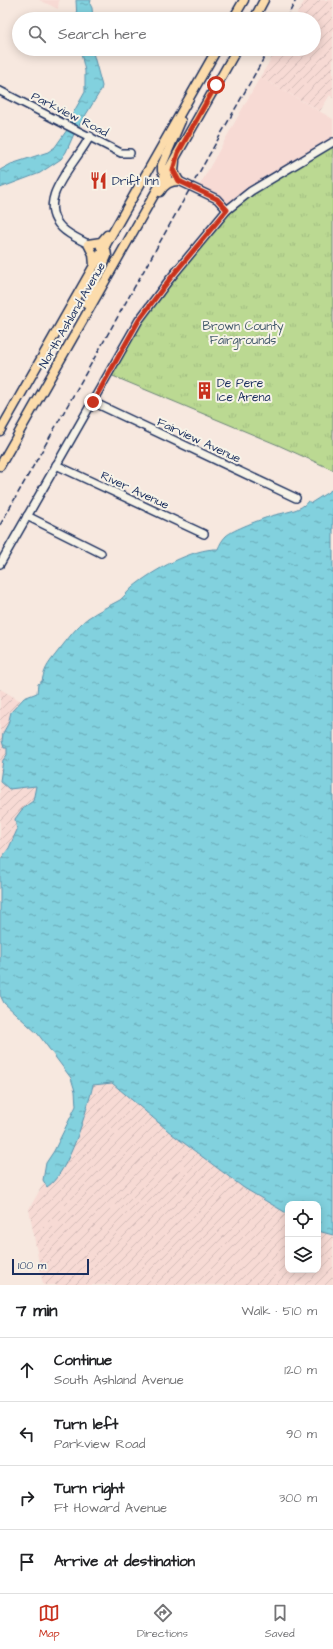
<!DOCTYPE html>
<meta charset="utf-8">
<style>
:root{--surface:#fff;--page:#f6f6f6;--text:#202124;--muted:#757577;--line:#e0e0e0;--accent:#c8321e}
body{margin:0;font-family:"Architects Daughter",sans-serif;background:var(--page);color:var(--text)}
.controls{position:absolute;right:12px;bottom:12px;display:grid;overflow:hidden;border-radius:8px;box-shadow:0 2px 10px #0003}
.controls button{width:36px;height:36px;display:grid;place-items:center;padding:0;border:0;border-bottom:1px solid var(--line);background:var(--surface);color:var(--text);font:20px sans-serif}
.scale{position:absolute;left:12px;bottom:10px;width:77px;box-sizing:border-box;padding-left:4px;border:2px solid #1b2f5e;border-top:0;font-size:11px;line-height:14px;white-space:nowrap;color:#1b2f5e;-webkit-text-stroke:3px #f7f3e8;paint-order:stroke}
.stop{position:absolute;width:12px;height:12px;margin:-9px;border:3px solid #c8321e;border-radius:50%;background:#fff}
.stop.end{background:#c8321e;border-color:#fff;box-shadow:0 1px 4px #0008}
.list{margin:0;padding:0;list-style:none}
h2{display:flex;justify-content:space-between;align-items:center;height:52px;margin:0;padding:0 16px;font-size:17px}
h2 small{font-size:13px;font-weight:400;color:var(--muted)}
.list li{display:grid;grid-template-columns:26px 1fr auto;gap:12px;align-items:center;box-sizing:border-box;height:64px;padding:0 16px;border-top:1px solid var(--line)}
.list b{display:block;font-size:15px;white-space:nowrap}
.list p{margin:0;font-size:13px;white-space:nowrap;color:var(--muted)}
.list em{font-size:13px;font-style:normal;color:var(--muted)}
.icon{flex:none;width:22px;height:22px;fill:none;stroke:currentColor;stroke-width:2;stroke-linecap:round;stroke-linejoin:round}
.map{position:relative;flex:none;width:333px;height:1285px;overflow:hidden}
.search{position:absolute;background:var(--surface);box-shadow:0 2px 10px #0003;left:12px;right:12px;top:12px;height:44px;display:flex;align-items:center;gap:10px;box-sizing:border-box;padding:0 14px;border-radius:22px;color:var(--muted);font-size:15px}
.sheet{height:308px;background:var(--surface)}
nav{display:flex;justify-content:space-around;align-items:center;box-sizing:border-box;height:56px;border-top:1px solid var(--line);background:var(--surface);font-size:11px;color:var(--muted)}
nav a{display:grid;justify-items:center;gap:2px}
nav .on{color:var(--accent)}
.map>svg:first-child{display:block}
</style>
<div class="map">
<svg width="333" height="1285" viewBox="0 0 333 1285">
<defs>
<pattern id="industrial-furrows" width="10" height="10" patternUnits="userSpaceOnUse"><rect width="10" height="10" fill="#f7dad4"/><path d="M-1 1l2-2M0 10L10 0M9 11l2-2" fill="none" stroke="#d3bbb8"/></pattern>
<pattern id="park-tufts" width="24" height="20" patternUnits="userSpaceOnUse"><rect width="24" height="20" fill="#bbd992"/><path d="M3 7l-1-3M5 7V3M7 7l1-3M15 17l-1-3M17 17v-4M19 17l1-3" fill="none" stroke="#a0bb80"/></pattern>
<pattern id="water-ripples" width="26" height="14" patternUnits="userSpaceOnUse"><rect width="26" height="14" fill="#82d1de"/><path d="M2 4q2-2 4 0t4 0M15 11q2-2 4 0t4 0" fill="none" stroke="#6aaab7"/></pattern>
</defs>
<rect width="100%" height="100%" fill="#f7e8df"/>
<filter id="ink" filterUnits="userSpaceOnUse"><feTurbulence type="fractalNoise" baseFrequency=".025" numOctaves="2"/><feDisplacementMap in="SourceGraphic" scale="8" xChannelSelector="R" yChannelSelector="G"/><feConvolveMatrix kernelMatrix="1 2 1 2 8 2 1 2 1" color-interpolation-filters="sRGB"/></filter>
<g filter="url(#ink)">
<g fill="#f7dad4">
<polygon points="39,0 59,0 58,9"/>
<polygon points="260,77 333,119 333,142 227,210 222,203 197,190"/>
</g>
<g fill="url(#industrial-furrows)">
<polygon points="305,0 333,0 333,98 330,95 320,111 260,77 277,49 314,49 314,19 294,19"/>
<polygon points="0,689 21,701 11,712 8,724 3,733 7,748 7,755 3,760 20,788 36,786 33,801 23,808 17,830 9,848 0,860"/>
<polygon points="112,1083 172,1134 244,1188 288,1214 288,1270 318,1270 318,1231 333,1235 333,1285 43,1285 29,1209 89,1103 93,1085"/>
</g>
<polygon fill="url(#park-tufts)" stroke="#6b8478" points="333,142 333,470 278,445 108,374 139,320 227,210"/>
<g fill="url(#water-ripples)" stroke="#5990ab">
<polygon points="76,0 91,0 90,4 92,8 93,19 77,19"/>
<polygon points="80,49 92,49 102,86 101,90 74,134 66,152 61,159 40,173 0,188 0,170 11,164 48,152 55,147 67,130 72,115 85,92 85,71"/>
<path d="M333,489V1235L318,1231V1204H288V1214L244,1188L172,1134L112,1083L93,1085C87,1110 69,1173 47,1187L43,1180L46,1163L54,1151L76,1106L75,1091L71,1078L38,1034L4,1003L0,995V860L9,848L17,830L15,819L23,808L33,801L36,786L9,789L0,781L3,760L7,755V748H4L2,741L3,733L8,724L11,712L24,698L37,693L38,684L42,681C45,666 50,662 59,650C68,639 76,627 88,618C98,611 109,606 120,600C124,597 128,591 133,587C152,571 193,548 218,549C220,544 222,540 226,536C232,530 262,519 271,516C281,513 302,511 308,501L311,503Z"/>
</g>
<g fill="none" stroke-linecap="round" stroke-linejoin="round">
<defs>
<g id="minor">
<polyline points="0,91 121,153 130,153"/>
<polyline points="179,181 217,199 227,210"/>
<path d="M88,244C79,239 69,235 62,228C33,200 77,163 90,136"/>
<polyline points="93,402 296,498"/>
<polyline points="56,465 204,534"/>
<polyline points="27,516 101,553"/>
<polyline points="0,564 139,320 169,280 227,210 251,191 333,142"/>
</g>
<g id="major">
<polyline points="233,19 244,0"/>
<polyline points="254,19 264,0"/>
<polyline points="167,177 162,171 162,165 181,121"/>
<path d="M160,192C165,184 170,181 179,181L174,172L175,161"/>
<polyline points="94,265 93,254 88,244 101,242 107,235"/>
<polyline points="86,304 107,256 106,250 101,247"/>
<polyline points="0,431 217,49"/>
<polyline points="0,466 237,49"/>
</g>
</defs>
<use href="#minor" stroke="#1b2f5e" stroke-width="10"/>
<use href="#major" stroke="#1b2f5e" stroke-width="11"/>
<use href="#minor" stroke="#f7f3e8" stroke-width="7"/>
<use href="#major" stroke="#fcdcac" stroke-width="8"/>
<g stroke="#1b2f5e" stroke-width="1.5" stroke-dasharray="6 3" stroke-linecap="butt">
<polyline points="286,19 296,0"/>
<polyline points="0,525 269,49"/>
</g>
</g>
</g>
<g fill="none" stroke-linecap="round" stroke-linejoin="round" filter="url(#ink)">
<polyline stroke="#c8321e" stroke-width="5" points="93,402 139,320 169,280 227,210 217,199 179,181 173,170 178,153 216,85"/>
</g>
<defs>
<symbol id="restaurant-bare" viewBox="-9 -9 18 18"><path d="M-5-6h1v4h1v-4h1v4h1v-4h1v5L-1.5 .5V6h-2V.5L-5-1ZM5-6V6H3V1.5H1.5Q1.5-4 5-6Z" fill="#c8321e" stroke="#f7f3e8" stroke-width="2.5" paint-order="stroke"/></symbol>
<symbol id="building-bare" viewBox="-9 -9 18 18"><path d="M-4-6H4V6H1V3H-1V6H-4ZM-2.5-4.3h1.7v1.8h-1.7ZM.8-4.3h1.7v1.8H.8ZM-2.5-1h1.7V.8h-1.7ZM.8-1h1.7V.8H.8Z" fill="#c8321e" stroke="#f7f3e8" stroke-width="2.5" paint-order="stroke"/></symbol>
</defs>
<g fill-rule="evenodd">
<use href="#restaurant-bare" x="86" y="168" width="25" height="25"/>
<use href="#building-bare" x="192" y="378" width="25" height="25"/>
</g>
<g text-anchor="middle" stroke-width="4" stroke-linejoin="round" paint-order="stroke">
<g font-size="12" fill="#1b2f5e" stroke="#f7f3e8">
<text transform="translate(70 114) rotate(27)" y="4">Parkview Road</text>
<text transform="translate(72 315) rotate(-60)" y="4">North Ashland Avenue</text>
<text transform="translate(199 440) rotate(25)" y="4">Fairview Avenue</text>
<text transform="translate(135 490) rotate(25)" y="4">River Avenue</text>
</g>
<g font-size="12" fill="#1b2f5e" stroke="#f7f3e8" text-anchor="start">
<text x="112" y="185">Drift Inn</text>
<text x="217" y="387">De Pere<tspan x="217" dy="14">Ice Arena</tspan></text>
</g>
<g font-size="12" fill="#435a6b" stroke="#f7f3e8">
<text x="243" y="330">Brown County<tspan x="243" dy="14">Fairgrounds</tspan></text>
</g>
</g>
</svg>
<div class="controls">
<button><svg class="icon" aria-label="locate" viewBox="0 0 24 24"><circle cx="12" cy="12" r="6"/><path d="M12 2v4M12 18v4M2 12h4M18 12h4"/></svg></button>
<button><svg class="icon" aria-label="layers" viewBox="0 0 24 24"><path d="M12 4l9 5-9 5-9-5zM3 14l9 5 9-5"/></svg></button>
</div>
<div class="scale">100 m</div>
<div class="stop" style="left:216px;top:85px"></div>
<div class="stop end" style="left:93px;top:402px"></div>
<div class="search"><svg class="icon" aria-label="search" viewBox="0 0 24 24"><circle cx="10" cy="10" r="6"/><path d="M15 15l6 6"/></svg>Search here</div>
</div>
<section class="sheet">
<h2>7 min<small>Walk · 510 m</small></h2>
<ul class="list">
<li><svg class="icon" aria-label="ahead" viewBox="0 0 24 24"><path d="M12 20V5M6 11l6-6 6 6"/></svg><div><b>Continue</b><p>South Ashland Avenue</p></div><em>120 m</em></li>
<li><svg class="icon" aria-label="left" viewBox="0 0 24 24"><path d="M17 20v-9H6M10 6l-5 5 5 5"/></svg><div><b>Turn left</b><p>Parkview Road</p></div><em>90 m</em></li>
<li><svg class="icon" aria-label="right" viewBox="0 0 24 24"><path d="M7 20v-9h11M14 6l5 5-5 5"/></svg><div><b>Turn right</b><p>Ft Howard Avenue</p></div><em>300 m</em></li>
<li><svg class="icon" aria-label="arrive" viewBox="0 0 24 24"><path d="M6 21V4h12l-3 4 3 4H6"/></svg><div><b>Arrive at destination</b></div></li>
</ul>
</section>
<nav>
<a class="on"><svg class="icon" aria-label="map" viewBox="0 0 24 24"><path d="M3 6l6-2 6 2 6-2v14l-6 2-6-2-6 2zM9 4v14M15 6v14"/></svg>Map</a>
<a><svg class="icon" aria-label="directions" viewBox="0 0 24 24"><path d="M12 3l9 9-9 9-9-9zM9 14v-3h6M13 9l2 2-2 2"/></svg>Directions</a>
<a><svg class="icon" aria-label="saved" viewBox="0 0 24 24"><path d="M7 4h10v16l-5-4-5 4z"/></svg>Saved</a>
</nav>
